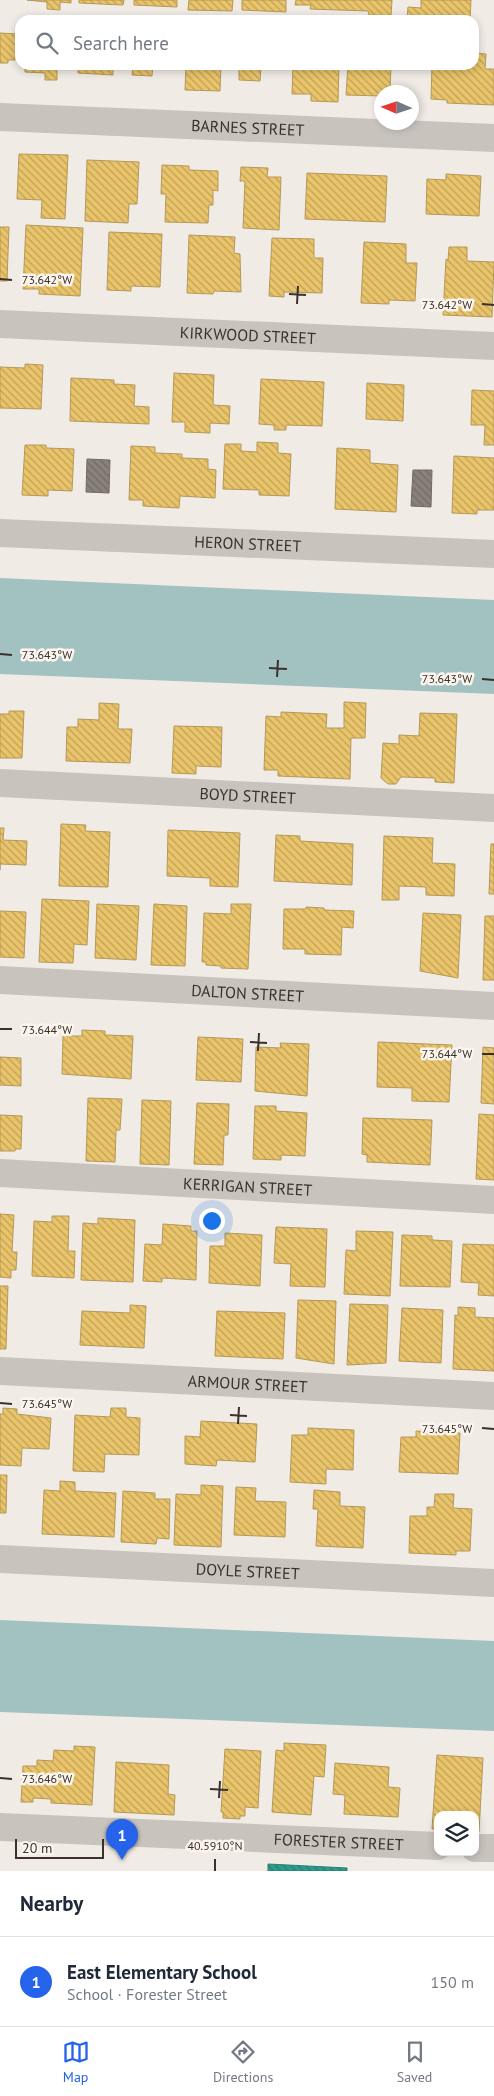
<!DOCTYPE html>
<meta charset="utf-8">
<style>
:root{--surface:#fff;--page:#f2f2f3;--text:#1f2937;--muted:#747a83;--line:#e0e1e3;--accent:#2563eb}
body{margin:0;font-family:"PT Sans",sans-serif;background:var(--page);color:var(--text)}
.controls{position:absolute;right:15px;bottom:15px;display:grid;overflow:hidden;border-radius:10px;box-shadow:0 2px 8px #0003}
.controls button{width:45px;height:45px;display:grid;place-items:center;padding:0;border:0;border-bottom:1px solid var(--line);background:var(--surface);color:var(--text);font:25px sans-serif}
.compass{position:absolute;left:374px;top:85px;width:45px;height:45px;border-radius:50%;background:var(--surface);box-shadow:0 2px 8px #0003;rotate:273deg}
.scale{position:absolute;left:15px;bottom:12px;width:89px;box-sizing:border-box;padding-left:5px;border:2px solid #3b302b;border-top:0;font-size:14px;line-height:18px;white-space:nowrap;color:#3b302b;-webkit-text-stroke:4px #fbf5ee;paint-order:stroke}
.you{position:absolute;left:211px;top:1220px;width:18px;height:18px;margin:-12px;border:4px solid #fff;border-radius:50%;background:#1a73e8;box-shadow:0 0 0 8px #1a73e833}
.badge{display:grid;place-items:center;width:32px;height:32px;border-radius:50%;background:var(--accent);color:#fff;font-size:16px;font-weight:700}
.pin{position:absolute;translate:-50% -41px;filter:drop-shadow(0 1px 2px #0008)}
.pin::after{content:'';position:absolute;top:26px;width:18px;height:15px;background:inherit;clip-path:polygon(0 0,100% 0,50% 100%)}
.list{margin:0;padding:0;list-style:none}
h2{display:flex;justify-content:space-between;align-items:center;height:65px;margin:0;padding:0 20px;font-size:21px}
h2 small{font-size:16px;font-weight:400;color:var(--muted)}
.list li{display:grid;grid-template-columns:32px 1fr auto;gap:15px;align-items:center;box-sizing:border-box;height:90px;padding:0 20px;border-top:1px solid var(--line)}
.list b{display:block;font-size:19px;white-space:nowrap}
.list p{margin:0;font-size:16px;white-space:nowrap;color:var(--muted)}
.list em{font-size:16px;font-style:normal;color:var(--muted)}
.icon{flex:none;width:28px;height:28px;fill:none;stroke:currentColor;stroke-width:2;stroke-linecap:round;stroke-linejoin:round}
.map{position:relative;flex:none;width:494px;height:1871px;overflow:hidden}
.search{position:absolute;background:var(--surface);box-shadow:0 2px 8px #0003;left:15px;right:15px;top:15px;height:55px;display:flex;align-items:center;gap:12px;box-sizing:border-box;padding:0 18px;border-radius:15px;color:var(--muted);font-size:19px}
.sheet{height:155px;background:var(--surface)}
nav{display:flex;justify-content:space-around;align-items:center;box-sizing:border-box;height:70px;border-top:1px solid var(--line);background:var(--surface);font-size:14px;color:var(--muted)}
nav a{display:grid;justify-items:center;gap:2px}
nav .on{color:var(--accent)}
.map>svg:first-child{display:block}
</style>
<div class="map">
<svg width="494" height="1871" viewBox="0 0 494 1871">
<defs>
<pattern id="homes-back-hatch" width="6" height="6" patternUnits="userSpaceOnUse" patternTransform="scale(1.25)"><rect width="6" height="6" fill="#e9c46a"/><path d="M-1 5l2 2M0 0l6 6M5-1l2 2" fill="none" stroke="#bea057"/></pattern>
<pattern id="schools-back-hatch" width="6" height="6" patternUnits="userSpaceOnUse" patternTransform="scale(1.25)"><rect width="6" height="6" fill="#2a9d8f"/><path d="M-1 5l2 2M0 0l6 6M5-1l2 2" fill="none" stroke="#258075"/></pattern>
<pattern id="industry-back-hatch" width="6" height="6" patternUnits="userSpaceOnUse" patternTransform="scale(1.25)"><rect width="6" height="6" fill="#8a817c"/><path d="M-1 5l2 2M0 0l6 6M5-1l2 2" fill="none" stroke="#726a66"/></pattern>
</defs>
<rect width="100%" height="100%" fill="#f0ebe5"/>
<g fill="#a1c2c1">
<polygon points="0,578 494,600 494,694 0,674"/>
<polygon points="0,1620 494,1641 494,1731 0,1712"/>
</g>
<g fill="url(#homes-back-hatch)" stroke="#b59857">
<polygon points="27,0 71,0 71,3 60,2 60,10 47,9 47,2"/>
<polygon points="79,0 124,0 123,5 79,3"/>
<polygon points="134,0 177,0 177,7 134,5"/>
<polygon points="189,0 233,0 232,11 188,10"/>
<polygon points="242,0 286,0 286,12 242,10"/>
<polygon points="296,0 392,0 391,16 369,15 368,11 310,9 311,5 295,5"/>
<polygon points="421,0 471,0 470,20 407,20 408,7 421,8"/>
<polygon points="0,33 17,34 15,60 8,60 8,63 0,63"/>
<polygon points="474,53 486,54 485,69 494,69 494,105 447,103 447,100 431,99 432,65 474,65"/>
<polygon points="25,65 57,65 57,80 45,80 45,73 25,72"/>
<polygon points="78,65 113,65 113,75 78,73"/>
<polygon points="133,65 153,65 152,76 132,75"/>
<polygon points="186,65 230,65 221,66 220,91 185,90"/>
<polygon points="239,65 282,65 282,68 261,67 260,81 239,80"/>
<polygon points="293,65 339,65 338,102 311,101 311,94 292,94"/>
<polygon points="348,65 391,65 390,92 382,92 382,96 346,95"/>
<polygon points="19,154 68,155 65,219 41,218 42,200 17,199"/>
<polygon points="87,160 139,162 137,204 129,204 128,223 85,221"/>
<polygon points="162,165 189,166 189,170 218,171 218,191 213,190 213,205 209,205 208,223 165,222 166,194 161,194"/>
<polygon points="241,167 268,168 267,177 281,177 279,230 243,228 245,181 240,181"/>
<polygon points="307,173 387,176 385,222 305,219"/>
<polygon points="446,174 481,176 479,216 426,214 427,179 446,180"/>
<polygon points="26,225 83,228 80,296 39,294 39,289 23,289"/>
<polygon points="0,227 9,227 7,281 0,281"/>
<polygon points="109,232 162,234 160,287 131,286 131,291 107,290"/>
<polygon points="189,235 235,237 234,253 240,254 241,292 214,291 213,294 187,293"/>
<polygon points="272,238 314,239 314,258 323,258 322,293 284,292 284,297 269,296"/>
<polygon points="364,242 406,244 406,263 417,263 415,301 389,300 389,304 361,303"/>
<polygon points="449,247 467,247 467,261 494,262 492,317 443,315 446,259 448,260"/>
<polygon points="25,364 43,365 41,409 0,408 0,367 25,368"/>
<polygon points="174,373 214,375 213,405 230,406 229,424 210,423 210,433 185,432 185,422 172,422"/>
<polygon points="71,378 114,380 114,384 135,385 134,406 149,407 149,424 70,421"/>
<polygon points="261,379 324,382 322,426 286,425 286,430 274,430 274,425 259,424"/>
<polygon points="367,383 404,385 403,421 366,419"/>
<polygon points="472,390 494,391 494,445 484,445 485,425 471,425"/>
<polygon points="257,442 278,443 278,453 291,454 289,496 259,495 259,490 223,489 225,444 241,444 241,451 257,452"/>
<polygon points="25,445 46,445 46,448 74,449 72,491 48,490 48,496 22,495"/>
<polygon points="131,446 155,447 155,453 182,454 182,458 208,459 208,469 216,470 215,498 180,496 179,508 143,506 143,500 129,500"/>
<polygon points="337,448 370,450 370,463 398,465 396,512 335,509"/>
<polygon points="454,456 494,458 494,510 477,510 477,514 452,513"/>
<polygon points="344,702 366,703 365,738 351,738 350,779 278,776 278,770 264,770 266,716 281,717 281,712 327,714 326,728 344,728"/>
<polygon points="99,703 119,704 118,729 132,729 130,763 66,761 67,727 78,727 78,719 99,720"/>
<polygon points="9,711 24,711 22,758 0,758 0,714 9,714"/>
<polygon points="420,713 457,714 454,783 435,782 435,778 401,777 396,784 388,784 381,778 383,743 399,744 399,735 419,736"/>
<polygon points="174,726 222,727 221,767 196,766 196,774 172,773"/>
<polygon points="61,824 86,825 85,831 110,832 108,887 59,886"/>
<polygon points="0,828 4,828 3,840 27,841 26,865 0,864 0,870"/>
<polygon points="168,830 240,833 238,887 210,886 210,878 167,876"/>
<polygon points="276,835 300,836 300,841 353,844 352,885 274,881"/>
<polygon points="384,836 433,838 432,863 455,864 454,896 426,895 426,887 399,886 399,900 382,900"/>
<polygon points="491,844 494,844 494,894 489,894"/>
<polygon points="42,899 89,901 87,945 74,944 73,963 39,962"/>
<polygon points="97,904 139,906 136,960 95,958"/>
<polygon points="154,904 187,906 185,966 151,965"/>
<polygon points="231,904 251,904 248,969 221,968 221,966 206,965 206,962 202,962 204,913 231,914"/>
<polygon points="306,907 324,908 324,910 354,911 353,928 342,927 341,955 305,954 305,949 283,949 284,909 306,909"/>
<polygon points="0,911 26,912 24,958 0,957"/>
<polygon points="423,913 461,915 458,978 420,971"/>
<polygon points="485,916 494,916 494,980 483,980"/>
<polygon points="82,1030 105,1031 105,1035 133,1036 131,1079 62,1074 63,1036 82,1036"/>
<polygon points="198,1037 243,1039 241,1082 196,1080"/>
<polygon points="378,1042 452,1045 449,1102 412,1101 412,1088 377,1087"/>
<polygon points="280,1043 309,1044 307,1096 255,1091 256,1047 281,1048"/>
<polygon points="483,1047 494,1048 494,1104 481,1103"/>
<polygon points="0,1057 21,1058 21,1086 0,1085"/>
<polygon points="88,1098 122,1099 120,1130 116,1130 115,1162 86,1161"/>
<polygon points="142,1100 171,1101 169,1165 140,1164"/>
<polygon points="197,1103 229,1104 228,1135 224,1135 223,1165 194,1164"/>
<polygon points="255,1106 276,1106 276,1111 307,1113 305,1156 281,1155 281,1160 253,1159"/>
<polygon points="479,1114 494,1115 494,1180 476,1179"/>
<polygon points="0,1115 22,1116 21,1149 15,1149 15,1151 0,1151"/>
<polygon points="363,1118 432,1120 430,1165 367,1162 367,1155 362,1154"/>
<polygon points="0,1214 14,1215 12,1252 17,1252 16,1270 11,1270 11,1278 0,1277"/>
<polygon points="52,1216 69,1216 68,1251 75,1251 74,1278 32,1276 34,1221 52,1222"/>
<polygon points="98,1218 135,1220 133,1282 81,1280 83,1223 98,1224"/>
<polygon points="163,1224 191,1226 191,1231 197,1231 196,1280 162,1278 162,1282 143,1281 145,1244 162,1245"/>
<polygon points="276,1227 327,1229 325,1287 290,1286 291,1264 274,1263"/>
<polygon points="356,1231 393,1232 390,1296 344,1294 346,1250 356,1251"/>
<polygon points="225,1233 262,1235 260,1286 209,1283 210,1246 225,1246"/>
<polygon points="402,1235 432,1236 432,1240 452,1241 450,1287 400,1286"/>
<polygon points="463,1244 494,1245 494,1296 478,1295 479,1283 461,1282"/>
<polygon points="0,1286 8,1286 6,1349 0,1349"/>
<polygon points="298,1300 336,1301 334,1364 296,1358"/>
<polygon points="350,1304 388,1305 386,1363 347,1365"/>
<polygon points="130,1305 146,1306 144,1348 80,1345 82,1311 130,1313"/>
<polygon points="458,1307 475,1308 475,1317 494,1318 494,1371 453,1369 455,1315 458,1316"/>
<polygon points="402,1308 443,1310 441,1363 399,1361"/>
<polygon points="217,1311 285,1313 283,1359 215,1356"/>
<polygon points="3,1408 17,1409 17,1414 51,1418 49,1449 22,1448 21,1466 0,1465 0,1414 3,1414"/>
<polygon points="111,1408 126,1408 126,1417 140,1418 139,1455 105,1454 104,1472 73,1471 75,1415 110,1417"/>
<polygon points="201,1421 257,1424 255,1462 217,1460 216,1466 185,1464 185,1436 200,1437"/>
<polygon points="308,1428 354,1430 353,1470 326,1469 326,1484 290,1482 292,1435 308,1435"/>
<polygon points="416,1431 460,1433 458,1474 399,1472 401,1437 416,1437"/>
<polygon points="0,1475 7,1475 6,1513 0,1513"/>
<polygon points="60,1481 75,1482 75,1491 116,1493 114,1537 42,1534 44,1490 60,1491"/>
<polygon points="201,1485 223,1486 221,1547 174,1545 176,1494 201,1495"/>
<polygon points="236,1487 256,1488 255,1501 286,1502 285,1537 234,1535"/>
<polygon points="314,1490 340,1492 340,1506 365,1507 363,1548 316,1546 318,1509 313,1509"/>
<polygon points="123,1491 155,1493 155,1499 170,1499 169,1539 157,1538 156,1544 121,1542"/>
<polygon points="435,1494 454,1494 453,1508 472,1509 470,1551 456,1551 456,1555 409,1553 410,1516 427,1516 427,1507 434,1507"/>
<polygon points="284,1743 326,1745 324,1777 314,1776 311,1815 272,1812 276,1750 284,1751"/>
<polygon points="74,1746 95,1747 92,1805 51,1803 51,1799 33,1798 33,1802 21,1802 23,1766 37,1766 37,1760 53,1761 54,1750 74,1751"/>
<polygon points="225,1749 261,1751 258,1808 245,1807 245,1816 240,1816 240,1819 223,1818 223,1812 221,1812"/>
<polygon points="437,1755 483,1758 479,1832 475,1831 475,1815 438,1815 438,1829 432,1829"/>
<polygon points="116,1762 169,1765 168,1794 175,1795 174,1815 114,1812"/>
<polygon points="335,1763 389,1767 388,1787 400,1788 398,1817 344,1814 345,1795 333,1794"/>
</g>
<polygon fill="url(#schools-back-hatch)" stroke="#2f7c71" points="268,1864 347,1868 347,1871 268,1871"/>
<g fill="url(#industry-back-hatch)" stroke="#726964">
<polygon points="87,459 110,460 109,493 86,492"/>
<polygon points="413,470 432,470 431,507 411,506"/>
</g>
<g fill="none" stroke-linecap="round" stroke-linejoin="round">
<g stroke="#c9c3be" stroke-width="28">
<path id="s1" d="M0,117L494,138"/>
<path id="s2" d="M0,324L494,346"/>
<path id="s3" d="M0,533L494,554"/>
<path id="s4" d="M0,783L494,808"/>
<path id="s5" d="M0,980L494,1006"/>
<path id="s6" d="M0,1173L494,1200"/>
<path id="s7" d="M0,1371L494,1396"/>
<path id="s8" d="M0,1559L494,1583"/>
<path id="s9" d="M0,1827L438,1846"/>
<polyline points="475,1848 494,1848"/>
</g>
</g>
<path fill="none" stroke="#3b302b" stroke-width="2" d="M0,279L12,280M289,294L306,295M297,304L298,286M482,304L494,305M0,654L12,655M269,668L287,669M277,677L278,660M482,679L494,680M0,1029H12M250,1042L267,1043M258,1051L259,1033M482,1054H494M0,1403L12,1404M230,1415L247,1416M238,1424L239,1407M482,1428L494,1429M0,1778L12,1779M210,1789L228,1790M219,1798L220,1781M215,1871V1859"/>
<g text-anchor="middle" stroke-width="5" stroke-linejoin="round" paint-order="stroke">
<g font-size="16" fill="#3b302b" stroke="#fbf5ee">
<text dy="6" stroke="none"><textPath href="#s1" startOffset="248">BARNES STREET</textPath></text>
<text dy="6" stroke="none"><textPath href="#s2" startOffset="248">KIRKWOOD STREET</textPath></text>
<text dy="6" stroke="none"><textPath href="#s3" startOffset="248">HERON STREET</textPath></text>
<text dy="6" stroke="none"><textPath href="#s4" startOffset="248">BOYD STREET</textPath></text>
<text dy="6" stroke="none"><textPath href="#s5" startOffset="248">DALTON STREET</textPath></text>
<text dy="6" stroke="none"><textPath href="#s6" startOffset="248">KERRIGAN STREET</textPath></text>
<text dy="6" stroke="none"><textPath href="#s7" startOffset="248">ARMOUR STREET</textPath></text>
<text dy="6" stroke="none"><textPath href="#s8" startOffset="248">DOYLE STREET</textPath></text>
<text dy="6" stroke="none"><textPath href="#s9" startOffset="339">FORESTER STREET</textPath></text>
</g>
</g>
<g font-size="12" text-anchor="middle" fill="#3b302b" stroke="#fbf5ee" stroke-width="5" stroke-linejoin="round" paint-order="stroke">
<text x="47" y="284">73.642°W</text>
<text x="447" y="309">73.642°W</text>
<text x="47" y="659">73.643°W</text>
<text x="447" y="683">73.643°W</text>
<text x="47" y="1034">73.644°W</text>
<text x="447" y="1058">73.644°W</text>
<text x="47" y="1408">73.645°W</text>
<text x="447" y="1433">73.645°W</text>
<text x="47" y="1783">73.646°W</text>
<text x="215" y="1850">40.5910°N</text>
</g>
</svg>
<div class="controls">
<button><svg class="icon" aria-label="layers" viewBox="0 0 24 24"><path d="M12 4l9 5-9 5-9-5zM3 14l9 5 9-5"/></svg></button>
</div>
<svg class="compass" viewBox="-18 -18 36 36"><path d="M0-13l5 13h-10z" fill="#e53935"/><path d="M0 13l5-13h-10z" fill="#747a83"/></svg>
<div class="scale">20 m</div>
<div class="you"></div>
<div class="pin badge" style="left:122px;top:1860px">1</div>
<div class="search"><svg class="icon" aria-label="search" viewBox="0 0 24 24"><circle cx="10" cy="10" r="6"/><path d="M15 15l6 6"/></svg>Search here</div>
</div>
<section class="sheet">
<h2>Nearby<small></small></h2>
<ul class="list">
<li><span class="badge">1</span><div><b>East Elementary School</b><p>School · Forester Street</p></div><em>150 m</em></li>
</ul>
</section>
<nav>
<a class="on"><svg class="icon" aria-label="map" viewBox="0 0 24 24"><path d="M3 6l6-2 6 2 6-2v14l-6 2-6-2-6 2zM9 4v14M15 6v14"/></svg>Map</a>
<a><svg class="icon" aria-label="directions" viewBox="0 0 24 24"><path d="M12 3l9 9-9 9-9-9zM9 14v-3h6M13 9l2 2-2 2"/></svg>Directions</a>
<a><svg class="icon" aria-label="saved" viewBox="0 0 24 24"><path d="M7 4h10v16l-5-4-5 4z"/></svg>Saved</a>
</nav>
